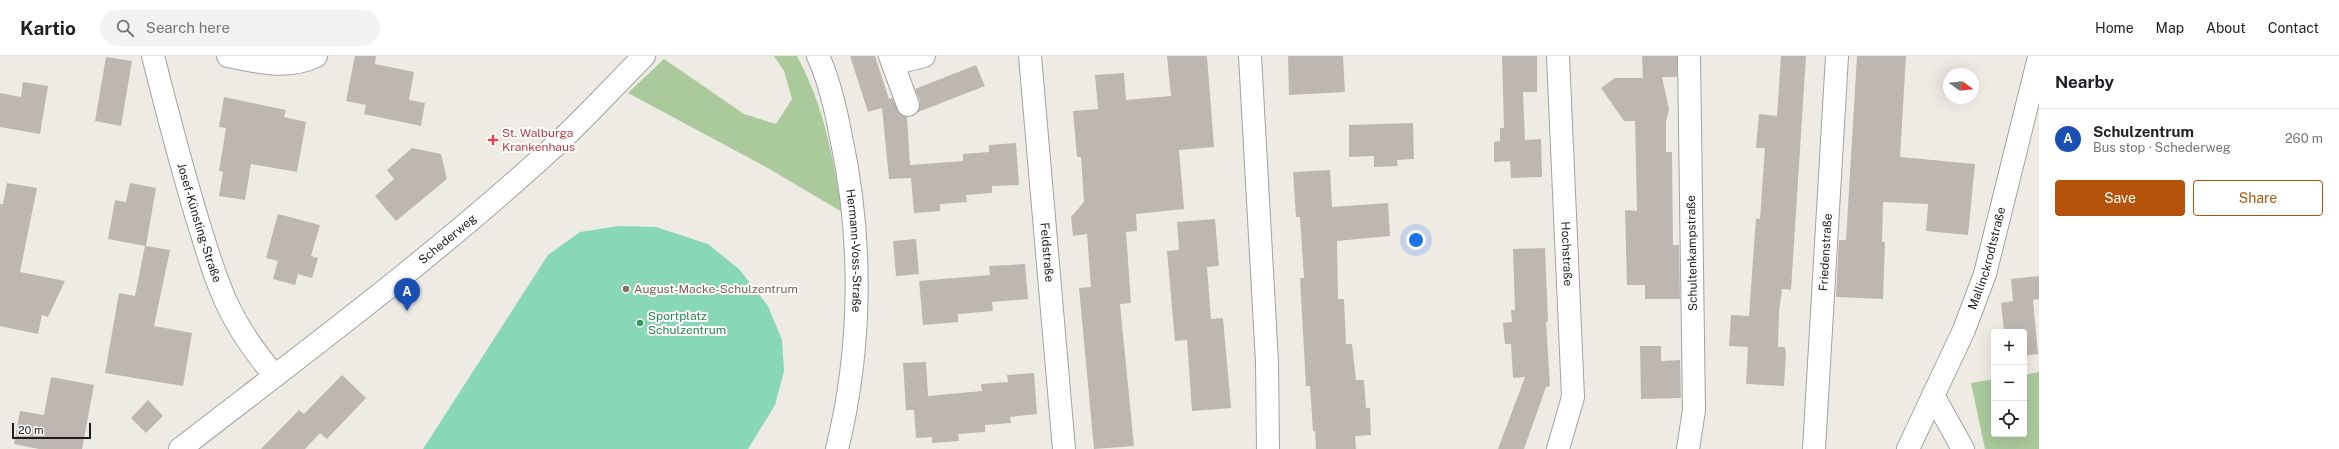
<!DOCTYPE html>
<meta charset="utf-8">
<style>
:root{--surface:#fff;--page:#f2f2f2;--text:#202124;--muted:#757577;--line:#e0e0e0;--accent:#b45309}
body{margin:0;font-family:"Public Sans",sans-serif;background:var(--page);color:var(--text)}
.controls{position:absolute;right:12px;bottom:12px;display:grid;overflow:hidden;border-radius:4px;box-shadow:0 4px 16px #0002}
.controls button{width:36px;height:36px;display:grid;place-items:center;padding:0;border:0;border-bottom:1px solid var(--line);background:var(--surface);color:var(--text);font:20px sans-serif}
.compass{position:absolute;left:1943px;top:12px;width:36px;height:36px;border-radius:50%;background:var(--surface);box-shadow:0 4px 16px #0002;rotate:104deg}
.scale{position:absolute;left:12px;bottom:10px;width:79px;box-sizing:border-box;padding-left:4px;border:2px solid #1e1e1e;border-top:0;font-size:11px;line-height:14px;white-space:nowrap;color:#1e1e1e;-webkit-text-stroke:3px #fff;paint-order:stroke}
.you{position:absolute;left:1416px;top:184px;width:14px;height:14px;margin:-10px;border:3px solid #fff;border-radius:50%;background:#1a73e8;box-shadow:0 0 0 6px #1a73e833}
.badge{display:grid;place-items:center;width:26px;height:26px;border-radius:50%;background:var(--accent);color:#fff;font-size:13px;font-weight:700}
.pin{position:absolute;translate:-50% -33px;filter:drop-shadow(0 1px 2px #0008)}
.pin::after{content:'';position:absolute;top:21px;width:14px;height:12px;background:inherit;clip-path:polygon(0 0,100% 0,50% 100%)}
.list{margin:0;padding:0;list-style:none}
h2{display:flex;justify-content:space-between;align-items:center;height:52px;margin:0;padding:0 16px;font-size:17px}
h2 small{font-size:13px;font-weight:400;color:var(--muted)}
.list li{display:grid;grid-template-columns:26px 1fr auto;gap:12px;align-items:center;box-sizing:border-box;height:60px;padding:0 16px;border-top:1px solid var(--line)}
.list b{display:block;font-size:15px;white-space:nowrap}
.list p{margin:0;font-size:13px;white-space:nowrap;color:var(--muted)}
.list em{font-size:13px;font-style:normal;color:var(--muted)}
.actions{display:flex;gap:8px;padding:12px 16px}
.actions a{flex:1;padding:9px 0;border:1px solid var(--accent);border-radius:4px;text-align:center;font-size:14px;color:var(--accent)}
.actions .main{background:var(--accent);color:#fff}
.icon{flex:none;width:22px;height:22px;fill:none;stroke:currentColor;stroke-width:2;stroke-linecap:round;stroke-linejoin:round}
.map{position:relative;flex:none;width:2039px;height:393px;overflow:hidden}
header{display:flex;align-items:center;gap:24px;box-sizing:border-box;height:56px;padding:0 20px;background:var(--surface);border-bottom:1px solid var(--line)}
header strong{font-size:19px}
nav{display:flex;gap:22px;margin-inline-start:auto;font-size:14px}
.search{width:280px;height:36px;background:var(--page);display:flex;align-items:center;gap:10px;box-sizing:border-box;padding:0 14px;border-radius:22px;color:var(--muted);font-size:15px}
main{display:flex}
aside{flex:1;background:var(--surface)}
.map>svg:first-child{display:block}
</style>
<header>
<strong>Kartio</strong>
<div class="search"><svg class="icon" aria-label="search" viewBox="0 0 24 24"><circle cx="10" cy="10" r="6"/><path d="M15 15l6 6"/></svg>Search here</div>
<nav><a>Home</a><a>Map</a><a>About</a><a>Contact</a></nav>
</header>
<main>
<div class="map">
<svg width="2039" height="393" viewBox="0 0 2039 393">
<rect width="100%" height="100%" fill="#eeebe5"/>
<g fill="#abca9c">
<path d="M774,0H797C824,50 833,100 842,156L766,111L628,37L664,3L744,58L776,68L792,43L784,15Z"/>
<polygon points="2039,316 2039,393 1985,393 1971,327 1994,323 1994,378 2024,378 2024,319"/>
</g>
<polygon fill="#88d7b7" points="619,170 656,171 708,188 739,213 768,250 782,284 784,315 775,349 748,393 423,393 548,199 580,176"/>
<g fill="#beb7b1">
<polygon points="355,0 376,0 375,8 414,16 409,44 425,47 421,70 364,58 366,49 346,45"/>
<polygon points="850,0 875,0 889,43 892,42 900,58 907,61 910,109 963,105 963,98 989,96 989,89 1016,87 1019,129 992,130 992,137 966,139 967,146 940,148 940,155 914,157 911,122 889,123 882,52 868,56"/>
<polygon points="1167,0 1207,0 1214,91 1179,94 1184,153 1136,158 1137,175 1126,176 1131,247 1120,248 1134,390 1094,393 1079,232 1091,231 1087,178 1073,180 1071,161 1084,146 1081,101 1077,101 1073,55 1098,53 1095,19 1124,17 1126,44 1171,40"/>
<polygon points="1288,0 1343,0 1345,36 1289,39"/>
<polygon points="1502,0 1537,0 1537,36 1523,36 1525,84 1541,83 1542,121 1511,122 1510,105 1494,106 1494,86 1500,85 1500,72 1504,72"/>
<polygon points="1642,0 1677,0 1677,21 1662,21 1669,53 1666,66 1666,96 1672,96 1673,189 1679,189 1680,243 1645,243 1645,229 1627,229 1625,154 1637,155 1635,65 1624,65 1601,32 1615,22 1643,22"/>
<polygon points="1781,0 1806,0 1791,234 1782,233 1779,256 1778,291 1785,291 1786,298 1784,330 1746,328 1748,291 1729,290 1731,259 1749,260 1756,162 1760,163 1765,92 1756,92 1759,58 1777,60"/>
<polygon points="1857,0 1906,0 1900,101 1975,108 1968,179 1926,175 1928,148 1883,146 1882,186 1885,186 1883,243 1836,241 1839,184 1846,184"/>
<polygon points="106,1 132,5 121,70 95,65"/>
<polygon points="976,9 985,30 918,56 920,45 915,33"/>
<polygon points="23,26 48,30 40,78 0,71 0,37 21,41"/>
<polygon points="224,41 286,54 284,61 306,66 297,116 251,108 245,144 219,140 223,116 219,115 226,72 219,71"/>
<polygon points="1413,67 1414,103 1397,104 1398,110 1374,111 1374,100 1349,101 1349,69"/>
<polygon points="412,92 441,98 447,123 396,165 375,140 394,123 387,114"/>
<polygon points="1330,114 1332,151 1388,147 1390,180 1337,185 1338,243 1344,243 1346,288 1352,288 1356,324 1364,324 1366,352 1370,352 1371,379 1355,380 1356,393 1316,393 1315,375 1313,375 1310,330 1306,330 1300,222 1304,222 1300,161 1296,161 1293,116"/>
<polygon points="7,127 37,132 20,216 65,225 48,261 42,259 38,278 0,270 0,148 3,148"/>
<polygon points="130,127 156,132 146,190 170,194 154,270 192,277 183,330 105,317 119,237 135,240 145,190 108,183 115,144 126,146"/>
<polygon points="278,158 320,169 311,200 318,202 312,222 298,218 295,229 273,223 278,205 266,202"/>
<polygon points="1215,163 1219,210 1207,211 1211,263 1223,262 1231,352 1192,355 1187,284 1175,285 1167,195 1179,194 1177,166"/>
<polygon points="916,183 919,218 896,220 893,185"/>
<polygon points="1545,192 1548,265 1546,266 1550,330 1546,331 1524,393 1498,393 1525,321 1513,322 1511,288 1505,288 1503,267 1512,266 1511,254 1515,254 1513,193"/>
<polygon points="1025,208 1028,243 992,246 993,255 958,258 958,266 923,269 919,225 990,219 989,210"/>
<polygon points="2039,220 2039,243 2033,244 2038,298 2024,300 2024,276 2004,276 2001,247 2013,245 2011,223"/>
<polygon points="1640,290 1661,290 1661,305 1680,304 1681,342 1641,343"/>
<polygon points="926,306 928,340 982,335 981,328 1008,326 1007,319 1034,317 1037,358 1010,361 1011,367 985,369 985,376 958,378 959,385 932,387 932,381 916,382 914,354 906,354 903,307"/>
<polygon points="342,319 366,342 327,383 320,377 305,393 261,393 299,354 304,358"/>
<polygon points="51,321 94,329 82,393 39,393 14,388 20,355 44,359"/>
<polygon points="148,344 163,360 146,377 131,362"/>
</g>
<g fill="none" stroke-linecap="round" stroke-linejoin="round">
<defs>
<g id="minor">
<path id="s1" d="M153,0C168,59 183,118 201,175C209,201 217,228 229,252C241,277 257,299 275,320"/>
<path d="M228,0C259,6 287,14 316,0"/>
<path id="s2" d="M818,0C830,26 836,54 841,81C863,183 862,292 837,393"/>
<polyline points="890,0 908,49"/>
<path id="s3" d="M1030,0L1064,393"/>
<polyline points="1250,0 1267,306 1268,393"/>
<path id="s4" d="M1558,0L1573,341L1558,393"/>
<polyline points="893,8 924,0"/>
<polyline points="1933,339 1963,393"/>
<path id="s5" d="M180,393C308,294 439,197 558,87C588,59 615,29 644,0"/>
<polyline points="1688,393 1694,354 1689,0"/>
<path id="s6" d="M1814,393L1837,0"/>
<path id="s7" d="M1908,393L1964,274L1985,218L2039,1"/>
</g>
</defs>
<use href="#minor" stroke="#a2a2a2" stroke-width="24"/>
<use href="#minor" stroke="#fff" stroke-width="22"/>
</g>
<path fill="#e0444e" stroke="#fff" stroke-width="1.5" d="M491 78h4v4h4v4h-4v4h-4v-4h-4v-4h4z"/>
<circle fill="#8d6e63" stroke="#fff" stroke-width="1.5" cx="626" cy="233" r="4"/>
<circle fill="#2e9e5b" stroke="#fff" stroke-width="1.5" cx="640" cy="267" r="4"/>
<g text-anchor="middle" stroke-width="4" stroke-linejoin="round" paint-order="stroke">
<g font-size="12" fill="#be3a42" stroke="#fff" text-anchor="start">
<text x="502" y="81">St. Walburga<tspan x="502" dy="14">Krankenhaus</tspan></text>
</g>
<g font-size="12" fill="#1e1e1e" stroke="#fff">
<text dy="4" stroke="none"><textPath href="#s1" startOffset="173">Josef-Künsting-Straße</textPath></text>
<text dy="4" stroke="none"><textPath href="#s5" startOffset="340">Schederweg</textPath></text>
<text dy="4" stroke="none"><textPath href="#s2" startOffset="199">Hermann-Voss-Straße</textPath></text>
<text dy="4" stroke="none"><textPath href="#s3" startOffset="197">Feldstraße</textPath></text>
<text dy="4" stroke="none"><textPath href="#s6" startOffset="197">Friedenstraße</textPath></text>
<text dy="4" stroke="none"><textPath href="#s4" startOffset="198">Hochstraße</textPath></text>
<text transform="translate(1692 197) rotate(-91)" y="4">Schultenkampstraße</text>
<text dy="4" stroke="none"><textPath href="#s7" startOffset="207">Mallinckrodtstraße</textPath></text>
</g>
<g font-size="12" fill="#785e54" stroke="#fff" text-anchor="start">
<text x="634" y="237">August-Macke-Schulzentrum</text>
</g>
<g font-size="12" fill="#27864d" stroke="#fff" text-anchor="start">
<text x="648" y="264">Sportplatz<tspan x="648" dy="14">Schulzentrum</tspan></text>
</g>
</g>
</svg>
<div class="controls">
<button>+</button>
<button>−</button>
<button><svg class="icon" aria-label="locate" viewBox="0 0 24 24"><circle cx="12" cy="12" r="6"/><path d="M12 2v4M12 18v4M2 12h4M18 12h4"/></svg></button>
</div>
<svg class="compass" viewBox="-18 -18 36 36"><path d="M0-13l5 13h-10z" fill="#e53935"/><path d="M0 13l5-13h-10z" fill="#757577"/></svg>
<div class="scale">20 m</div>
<div class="you"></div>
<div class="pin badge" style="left:407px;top:255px;background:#1a4fb4">A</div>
</div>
<aside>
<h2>Nearby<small></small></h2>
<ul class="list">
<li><span class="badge" style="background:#1a4fb4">A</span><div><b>Schulzentrum</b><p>Bus stop · Schederweg</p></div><em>260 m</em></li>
</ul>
<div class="actions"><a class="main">Save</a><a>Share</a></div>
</aside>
</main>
